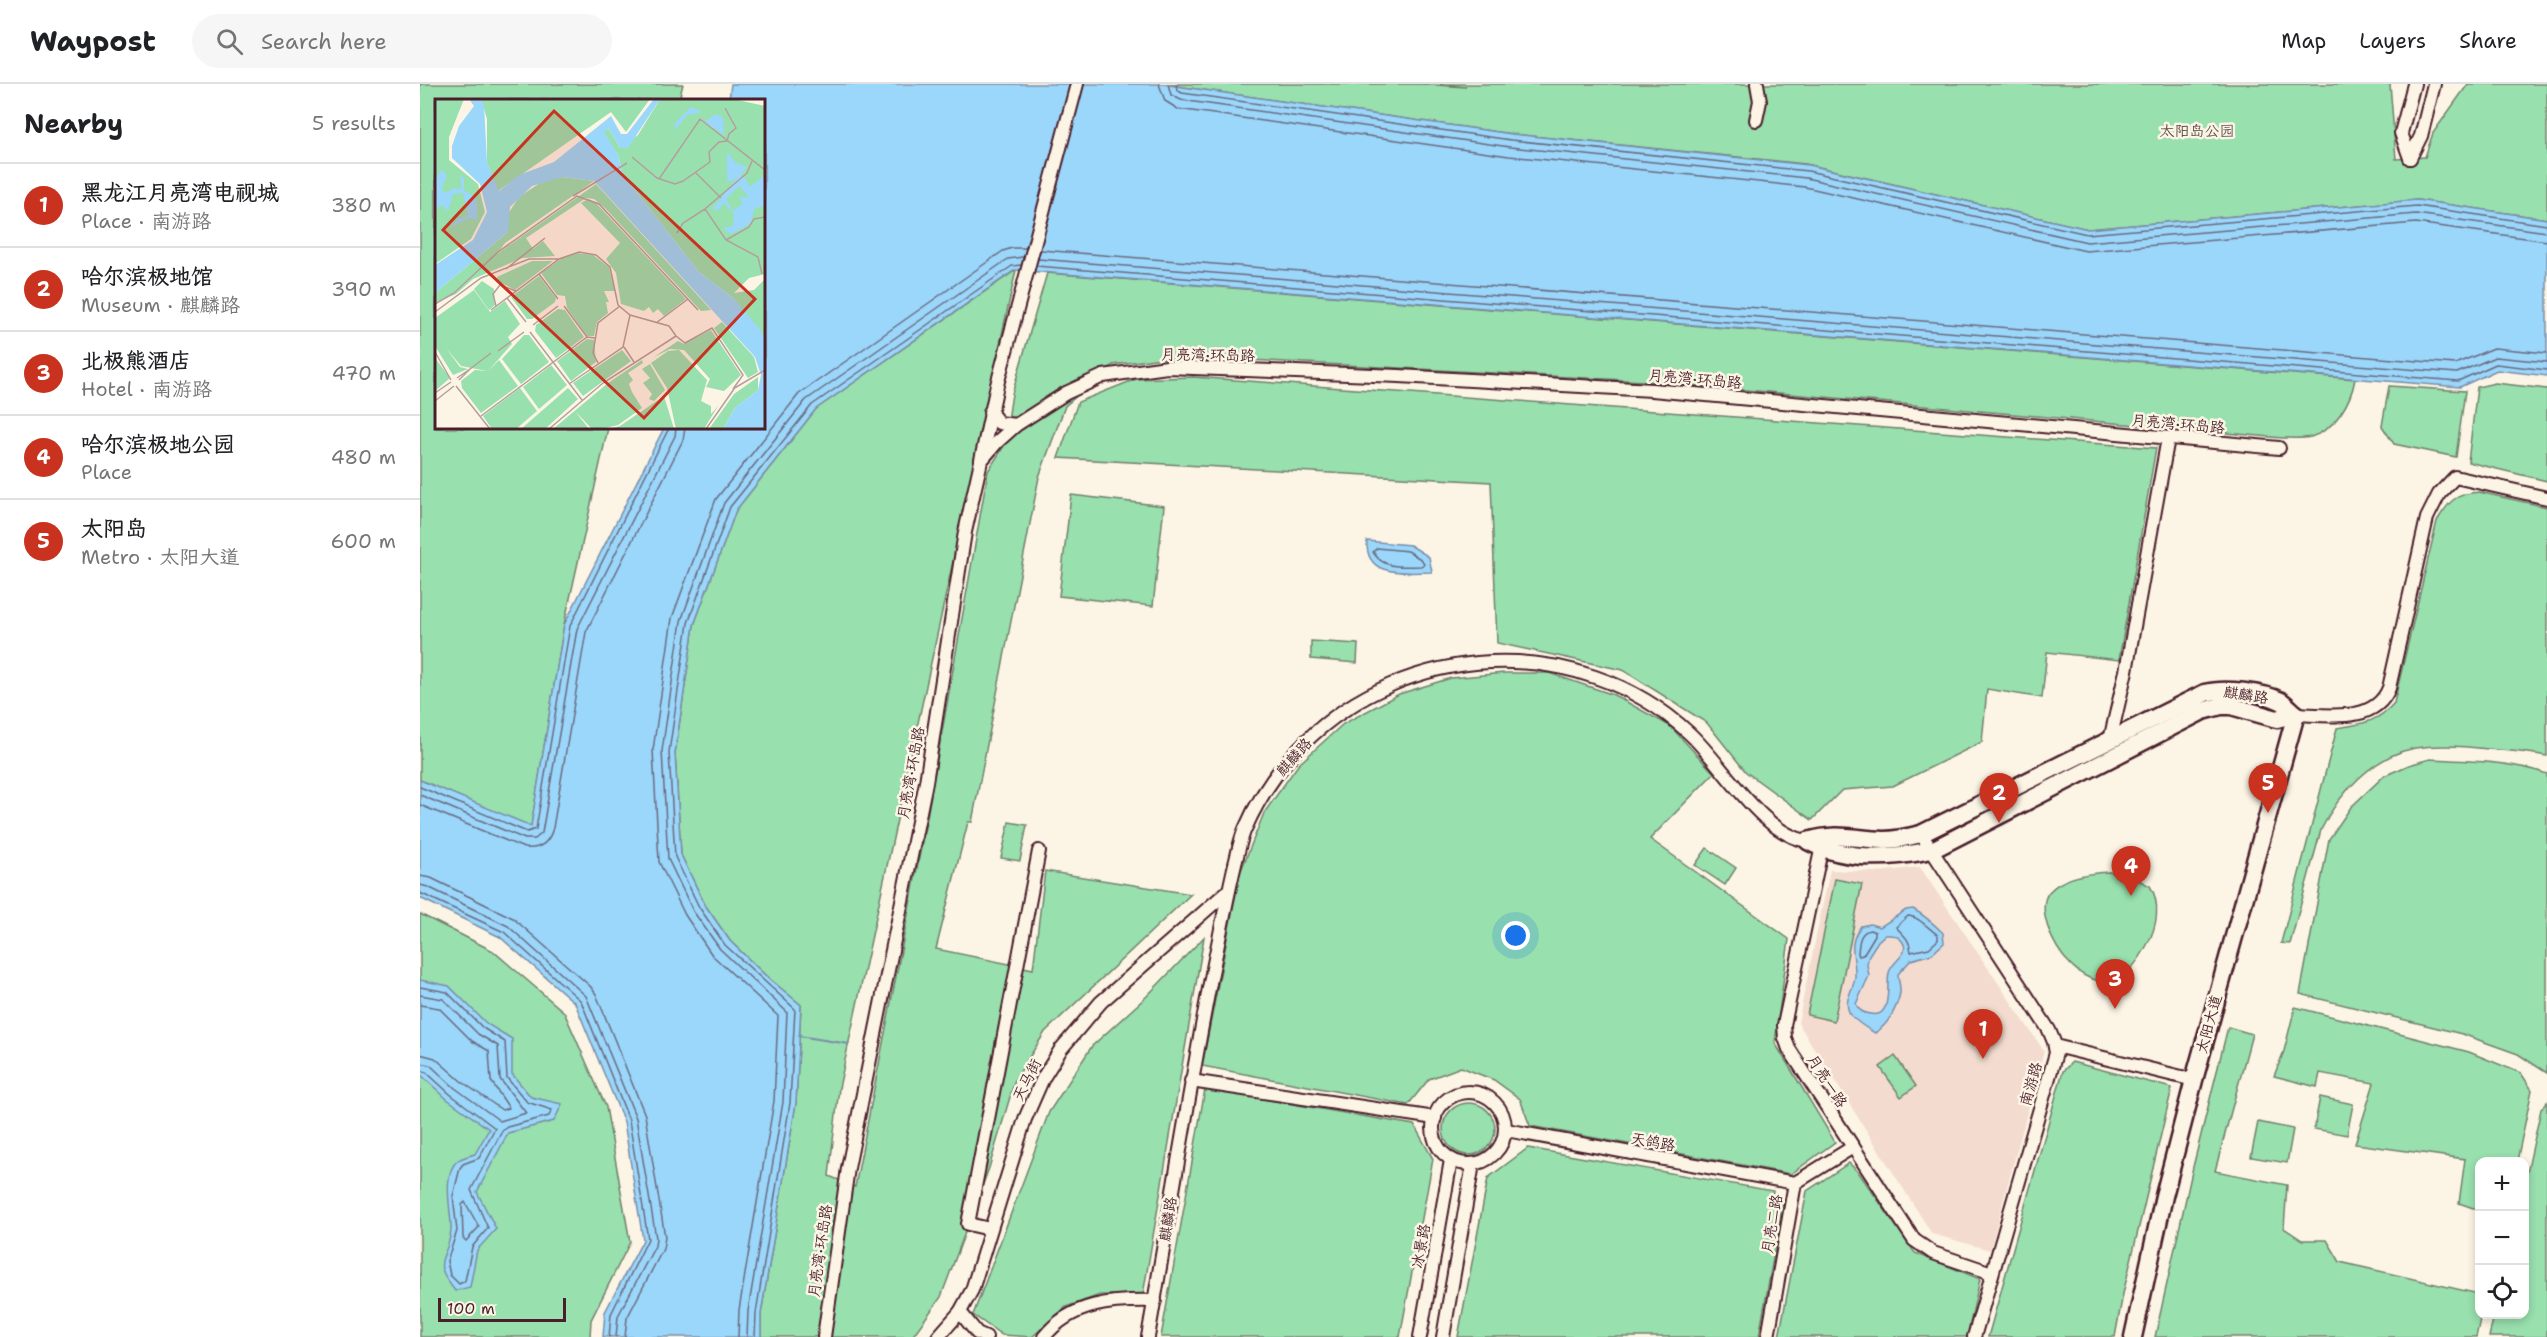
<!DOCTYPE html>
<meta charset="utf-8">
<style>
:root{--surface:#fff;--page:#f6f6f6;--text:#202124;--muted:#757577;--line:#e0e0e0;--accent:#c8321e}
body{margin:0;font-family:"Shantell Sans","LXGW WenKai TC",sans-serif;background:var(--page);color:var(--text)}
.controls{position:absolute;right:18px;bottom:18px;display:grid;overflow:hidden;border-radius:12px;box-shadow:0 3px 9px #0003}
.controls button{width:54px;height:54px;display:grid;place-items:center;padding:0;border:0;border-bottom:2px solid var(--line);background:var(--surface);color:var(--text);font:30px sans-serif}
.scale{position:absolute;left:18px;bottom:15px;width:128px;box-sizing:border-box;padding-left:6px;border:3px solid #4a1f2b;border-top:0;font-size:16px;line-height:21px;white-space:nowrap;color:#4a1f2b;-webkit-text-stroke:4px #fcf5e5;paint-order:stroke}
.you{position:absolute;left:1096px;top:852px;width:21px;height:21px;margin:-15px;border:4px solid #fff;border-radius:50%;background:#1a73e8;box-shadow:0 0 0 9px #1a73e833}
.badge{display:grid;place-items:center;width:39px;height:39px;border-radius:50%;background:var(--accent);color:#fff;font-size:20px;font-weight:700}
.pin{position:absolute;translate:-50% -50px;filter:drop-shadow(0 2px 3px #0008)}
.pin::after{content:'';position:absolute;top:32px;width:21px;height:18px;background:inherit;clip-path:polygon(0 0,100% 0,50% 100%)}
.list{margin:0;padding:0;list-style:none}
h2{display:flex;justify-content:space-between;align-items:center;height:78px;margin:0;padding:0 24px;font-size:26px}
h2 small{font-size:20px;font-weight:400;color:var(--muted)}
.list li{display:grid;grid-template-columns:39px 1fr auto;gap:18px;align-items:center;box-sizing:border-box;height:84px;padding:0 24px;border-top:2px solid var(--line)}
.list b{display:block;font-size:22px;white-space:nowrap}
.list p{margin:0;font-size:20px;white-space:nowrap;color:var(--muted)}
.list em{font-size:20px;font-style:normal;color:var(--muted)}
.icon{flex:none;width:33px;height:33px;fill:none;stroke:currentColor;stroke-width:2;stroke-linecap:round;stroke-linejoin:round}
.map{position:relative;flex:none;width:2127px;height:1253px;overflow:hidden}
header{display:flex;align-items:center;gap:36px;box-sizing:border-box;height:84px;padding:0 30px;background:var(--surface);border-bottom:2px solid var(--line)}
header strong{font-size:28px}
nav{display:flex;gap:33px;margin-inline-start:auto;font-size:21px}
.search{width:420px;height:54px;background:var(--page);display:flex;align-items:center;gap:15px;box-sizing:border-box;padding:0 21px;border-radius:33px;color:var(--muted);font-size:22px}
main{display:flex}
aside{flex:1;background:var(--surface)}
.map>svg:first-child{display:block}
</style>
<header>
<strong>Waypost</strong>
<div class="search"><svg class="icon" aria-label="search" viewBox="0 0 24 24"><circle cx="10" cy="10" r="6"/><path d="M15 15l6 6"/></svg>Search here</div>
<nav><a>Map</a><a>Layers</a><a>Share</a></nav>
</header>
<main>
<aside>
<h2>Nearby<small>5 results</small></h2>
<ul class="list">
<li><span class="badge">1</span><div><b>黑龙江月亮湾电视城</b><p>Place · 南游路</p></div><em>380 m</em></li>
<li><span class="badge">2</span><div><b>哈尔滨极地馆</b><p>Museum · 麒麟路</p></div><em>390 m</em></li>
<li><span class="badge">3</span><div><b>北极熊酒店</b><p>Hotel · 南游路</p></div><em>470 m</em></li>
<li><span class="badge">4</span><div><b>哈尔滨极地公园</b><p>Place</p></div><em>480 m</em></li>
<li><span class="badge">5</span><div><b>太阳岛</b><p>Metro · 太阳大道</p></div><em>600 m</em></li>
</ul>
</aside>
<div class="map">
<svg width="2127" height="1253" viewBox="0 0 2127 1253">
<rect width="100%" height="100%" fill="#fcf5e5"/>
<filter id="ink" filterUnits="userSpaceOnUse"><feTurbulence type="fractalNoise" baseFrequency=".0167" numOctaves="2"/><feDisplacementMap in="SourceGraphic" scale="12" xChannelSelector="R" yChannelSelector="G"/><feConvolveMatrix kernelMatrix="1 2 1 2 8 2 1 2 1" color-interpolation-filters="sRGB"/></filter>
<g filter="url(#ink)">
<polygon fill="#f3dccf" points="1500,783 1624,967 1570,1166 1512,1150 1378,939 1410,786 1458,788"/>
<g fill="#98e0ae" stroke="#71806c" stroke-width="1.5">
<polygon points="0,0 263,0 259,16 16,16 16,344 188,344 144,541 111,743 0,696"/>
<polygon points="742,0 1001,0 1046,3 1020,0 1970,0 1976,75 2005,73 2013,49 2048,0 2127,0 2127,135 1997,116 1668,145 1386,80 1092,50"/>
<path d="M596,186L419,1004L409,1092L435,1103L507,733L568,387L584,362L592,310L627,189L1935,295C1931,318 1915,346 1891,353C1882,355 1871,354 1862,354L1224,297L810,275L741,274L693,281L645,322L619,393L552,738H548L516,865L613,885L625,787L771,810L625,948L595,996L569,1084L521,1213L492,1253H341V1230L376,1019L381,921L346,892L310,857L285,821L261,771L255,669L274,541L316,426L396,325Z"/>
<polygon points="773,293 1736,364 1699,576 1627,568 1622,614 1567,605 1562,658 1473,702 1422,706 1392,736 1326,688 1287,639 1203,586 1077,559 1071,398 638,374 658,318 716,295"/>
<polygon points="2075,299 2127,305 2127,397 2048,378 2057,303"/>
<polygon points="1969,302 2045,307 2036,373 1974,360 1962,342"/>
<path d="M2059,408L2127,423V672C2107,668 2088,667 2068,665C2044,662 2019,660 1995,664C1953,672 1918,710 1901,746L1870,860L1861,859L1917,644C1941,640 1957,639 1974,619L2017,437C2029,417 2035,410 2059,408Z"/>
<polygon points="651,411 744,422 733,522 639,512"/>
<polygon points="891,557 938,560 937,579 891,575"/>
<polygon points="1084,589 1129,589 1194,611 1250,642 1294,689 1230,755 1369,855 1355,959 1415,1058 1371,1090 1110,1042 1100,1015 1074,996 1041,983 1009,995 988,1021 782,982 820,789 844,729 878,681 923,640 979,610 1031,594"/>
<path d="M2010,675C2048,677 2091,677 2127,690V989L2098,970L2042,950L1880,910L1909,755L1931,723L1964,692L1989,681Z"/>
<polygon points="589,738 607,741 600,777 581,774"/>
<polygon points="1287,764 1316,784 1305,801 1275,781"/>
<path d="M1689,788L1709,791L1730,802C1741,819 1737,842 1728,859C1680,957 1605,838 1629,808C1643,792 1670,789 1689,788Z"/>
<polygon points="1415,795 1442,800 1414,937 1387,931"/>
<polygon points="0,830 73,867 144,928 186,1023 210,1158 171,1236 170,1253 0,1253"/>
<polygon points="784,853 723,1211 680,1211 646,1223 612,1253 582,1251 553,1231 629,1028 672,962 727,912"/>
<polygon points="1875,923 2049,968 2101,989 2112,1006 2097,1077 2060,1078 2059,1123 2053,1124 2039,1119 2045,1075 1935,1060 1954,999 1900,989 1897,1003 1854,992 1864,967"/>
<polygon points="1808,943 1832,950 1795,1087 1867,1101 1864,1144 1882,1156 1907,1156 1920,1178 2059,1210 2061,1231 2056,1253 1735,1253 1773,1083"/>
<polygon points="1475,972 1496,1002 1481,1013 1460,983"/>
<polygon points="1652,978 1752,1004 1703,1210 1695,1253 1568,1253 1643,987"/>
<polygon points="785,1005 994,1041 1013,1075 980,1253 741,1253"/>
<polygon points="1900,1013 1933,1020 1927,1051 1894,1045"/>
<polygon points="2127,1018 2127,1253 2069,1253 2074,1231 2104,1230 2105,1098 2121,1025"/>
<circle cx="1049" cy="1045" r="26"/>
<polygon points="1838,1038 1873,1045 1867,1079 1831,1073"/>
<polygon points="1108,1064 1353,1107 1352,1116 1363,1119 1339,1253 1038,1253 1068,1094"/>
<polygon points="1429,1079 1439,1089 1495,1169 1560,1195 1547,1253 1359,1253 1387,1107"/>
</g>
<g fill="#9ad7fb" stroke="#7a8da8" stroke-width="1.5" fill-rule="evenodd">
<polygon points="311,0 742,0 1092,50 1389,81 1668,145 1997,116 2127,135 2127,292 2077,286 2040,303 595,186 396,325 316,426 274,541 255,669 261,771 285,821 310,857 346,892 381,921 376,1019 341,1230 341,1253 183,1253 185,1228 223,1156 204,1038 155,919 80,853 0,814 0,696 111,742 144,541 244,344 344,344 344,16 309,16"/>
<path d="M947,457L990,461L1009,473L1012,488C986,488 945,495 947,457Z"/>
<path d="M1493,825C1502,830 1515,841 1523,849L1524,859L1512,870L1491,876L1478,890C1478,896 1481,903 1480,909C1477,924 1468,941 1455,949C1446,944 1434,937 1429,928C1423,915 1435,904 1435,892C1436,871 1426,862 1441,842L1450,840L1460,843L1486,826ZM1465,851C1473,851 1477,850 1482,857C1492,870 1471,877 1469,889C1466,899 1473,935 1451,930C1443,929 1439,927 1436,920L1449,892L1447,880L1449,871L1458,857Z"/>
<path d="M0,896L29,902L67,940L92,955V990L111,1013L142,1020L134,1037L88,1049L57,1108L76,1145L57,1166L50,1203L35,1207C9,1173 28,1178 31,1146C32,1128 21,1092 37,1077C42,1073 49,1072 55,1070L69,1045L27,1015L0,990Z"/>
</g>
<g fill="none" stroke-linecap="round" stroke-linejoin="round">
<g stroke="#6a697e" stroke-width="1.5">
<polyline points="739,0 745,17 758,25 1089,72 1385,103 1666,167 1996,139 2127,157"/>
<polyline points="748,0 751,11 761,16 1090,63 1386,94 1667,158 1996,130 2127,148"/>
<polyline points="756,0 757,6 762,9 1091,56 1388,87 1667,150 1997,122 2127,141"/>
<polyline points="621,166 2035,280 2074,264 2127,269"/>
<polyline points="618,175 2037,289 2075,273 2127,278"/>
<polyline points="616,182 2038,297 2076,280 2127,286"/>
<path d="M957,464L988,467L1002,476L1004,480L1001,482C983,482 964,486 953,468Z"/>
<polyline points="0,703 107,748 116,745 150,542 249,344"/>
<polyline points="0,711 105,755 115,755 122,749 157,545 255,352 256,344"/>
<path d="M0,721L104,764C119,766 129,759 133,744L166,548L263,356L265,344"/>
<polyline points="0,792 11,794 93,834 170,902 176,910 225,1031 245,1153 243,1165 207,1234 205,1253"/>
<polyline points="0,801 8,803 88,842 166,912 216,1034 236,1154 235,1162 198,1232 196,1253"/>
<polyline points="0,809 84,848 161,917 209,1036 228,1155 191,1230 189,1253"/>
<path d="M1488,832C1498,832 1509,845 1518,851V856L1509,864L1491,868C1490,855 1484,852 1476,843Z"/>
<path d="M1450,846L1455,848V851L1443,871L1439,872L1438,869C1439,859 1439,848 1450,846Z"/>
<polyline points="0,903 27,908 63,944 85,958 87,994 107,1018 132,1026 129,1032 87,1043 82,1047 51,1106 68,1144 52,1163 45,1197 39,1200 30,1191 27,1177 37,1147 33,1112 40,1084 43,1080 59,1074 75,1044 30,1010 6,988 0,986"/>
<polyline points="0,911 23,915 58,950 78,962 80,995 106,1029 80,1037 35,1004 10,981 0,979"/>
<polyline points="0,921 19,924 52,957 69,967 71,997 89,1024 82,1026 41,997 15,974 0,970"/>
<polygon points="45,1118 59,1143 46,1157 43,1154 42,1121"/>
<polyline points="318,1253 319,1226 354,1017 358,932 292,871 265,831 239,778 233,666 252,534 296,415 379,310 583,167 592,164 606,164"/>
<polyline points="327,1253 328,1227 363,1018 367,928 300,865 273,827 248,775 242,667 261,537 304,419 386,316 588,175 603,173"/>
<polyline points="335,1253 336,1229 370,1019 375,925 305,861 279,823 255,773 249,668 268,539 310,423 392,321 592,182 601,181"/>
</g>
<polyline stroke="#7a8da8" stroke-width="2" points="379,952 429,960"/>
<defs>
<g id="minor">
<polyline points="1336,36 1340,17 1337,0"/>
<polyline points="1990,74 2001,52 2014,0"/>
<polyline points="1990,74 1981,49 1994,0"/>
<polyline points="570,328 579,339 596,341"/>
<polyline points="561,376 577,301 657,0"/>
<path d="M1876,630C1908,631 1955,640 1969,604L2007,434L2019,410L2035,393L2127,414"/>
<polyline points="1690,656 1706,587 1748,354"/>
<polyline points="1501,750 1629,946 1634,958 1636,969 1554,1253"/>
<polyline points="1403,757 1364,941 1365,954 1369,965 1494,1156 1513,1169 1572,1189"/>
<polyline points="1635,962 1774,996"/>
<polyline points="771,997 1015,1034"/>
<circle cx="1049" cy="1044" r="36"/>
<polyline points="1086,1046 1375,1099"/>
<polyline points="570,1145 548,1140 619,767"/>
<polyline points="540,1228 557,1249 566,1253"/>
<polyline points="404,1253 428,1084 506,698 545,448 561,377 577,358 596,341 646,309 683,292 747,283 979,292 1232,306 1859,364"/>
<polyline points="518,1253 540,1228 552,1206 605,1035 623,994 641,965 681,918 808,807"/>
<path d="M624,1253C652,1218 693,1216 735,1217"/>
<path d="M728,1253C749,1133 768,1013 791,894C799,856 806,818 815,780C818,769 820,756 825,745C883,611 1038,546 1175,593C1210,605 1242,624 1269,649C1302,679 1342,751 1388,757"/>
<polyline points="1000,1253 1031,1076"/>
<polyline points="1023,1253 1053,1080"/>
<polyline points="1348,1253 1375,1099 1433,1063"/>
</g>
<g id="major">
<path d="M1388,757C1417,748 1435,755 1464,756C1477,756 1489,753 1501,750L1785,609C1804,604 1843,608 1861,617C1866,620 1871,626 1876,630"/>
<path d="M1388,757C1425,778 1473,774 1512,766L1783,627L1801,622H1811L1857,635L1876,630"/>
<polyline points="1713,1253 1744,1112 1774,996 1876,630"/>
</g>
</defs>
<use href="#minor" stroke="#4a1f2b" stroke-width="16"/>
<use href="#major" stroke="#4a1f2b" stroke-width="21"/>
<use href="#minor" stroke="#fcf5e5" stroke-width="12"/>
<use href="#major" stroke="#fcf5e5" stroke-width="16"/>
</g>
</g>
<g text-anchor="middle" stroke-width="5" stroke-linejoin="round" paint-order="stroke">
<g font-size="15" fill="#5e4f4c" stroke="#fcf5e5">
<text x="1777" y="52">太阳岛公园</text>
</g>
<g font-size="15" fill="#4a1f2b" stroke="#fcf5e5">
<text transform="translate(788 271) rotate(1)" y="5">月亮湾·环岛路</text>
<text transform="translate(1275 295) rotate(5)" y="5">月亮湾·环岛路</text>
<text transform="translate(1758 340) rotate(5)" y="5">月亮湾·环岛路</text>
<text transform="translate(1826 611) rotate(9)" y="5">麒麟路</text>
<text transform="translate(874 673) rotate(-48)" y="5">麒麟路</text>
<text transform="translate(491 689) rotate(-80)" y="5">月亮湾·环岛路</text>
<text transform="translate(1789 940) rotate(-75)" y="5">太阳大道</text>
<text transform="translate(607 996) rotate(-63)" y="5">天马街</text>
<text transform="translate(1407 997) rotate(57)" y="5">月亮一路</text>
<text transform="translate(1611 1000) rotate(-74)" y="5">南游路</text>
<text transform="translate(1233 1058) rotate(10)" y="5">天鸽路</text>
<text transform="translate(748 1135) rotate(-81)" y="5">麒麟路</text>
<text transform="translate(1352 1140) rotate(-80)" y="5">月亮二路</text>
<text transform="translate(1001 1162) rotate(-80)" y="5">冰景路</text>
<text transform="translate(400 1167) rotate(-82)" y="5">月亮湾·环岛路</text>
</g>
</g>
<g transform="translate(15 15)">
<rect width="330" height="330" fill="#fcf5e5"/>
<path d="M0,0H29L14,38V61L43,85L50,113L36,140L0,165ZM46,0H215L191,33L176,13L63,92L52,64V20ZM225,0H298L330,7V175L314,179L299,194L319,191L330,180V239L298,199L264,173L188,76L183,56L168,33L174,30L185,49L203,36ZM127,78L159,82L70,144L62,155L161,85L276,211L266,212L171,110L159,100L151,99L91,139L98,150L108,142L120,157L87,159L38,180L21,195L0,204V194L73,133V115L84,98L111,80ZM153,100L160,103L251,200L229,217L223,210L218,214L214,208L209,212L186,205L181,174L171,160L185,144L146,104ZM142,154L158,156L174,168L180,192H169L174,203H171L173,214L162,223L159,237H152L132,209L130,197L122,196L106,174L127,159ZM97,162H118L80,191L63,182L62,178ZM104,177L121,199L120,203L97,220H92L76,198ZM47,182L59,190L60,206L54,211L39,190ZM39,191L55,213L70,202L85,225L73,238L77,245L53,272L64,261L83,287L46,314L27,289L26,282L40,271L52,272L26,267L11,249L25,268L33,270L18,276L0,247V219ZM123,210L130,211L149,238L121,259L100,232L101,226ZM287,223L319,258L323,273L313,279L279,229ZM276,231L306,276L289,292L271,288L275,280L249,251L235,250L219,258L243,242L249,245ZM89,236H94L114,263L86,285L67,260ZM152,240L159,241L161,263L136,282L122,262ZM187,251L196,262L148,297L138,284ZM244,251L272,281L266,302L276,307V315L283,307L269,330H241L232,289L216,264L233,252ZM0,259L15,279L0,292ZM207,261L208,264L193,274L198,281L194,285L197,293L207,309L183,326L166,330H157L140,312L154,330H118L173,284ZM215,265L230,291L219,302L214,300L217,295L208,284L215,279L207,270ZM116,266L132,286L104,310L88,288ZM323,278V291L300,309L288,330H274L299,295ZM85,289L102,312L81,330H57L48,317ZM133,289L143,300L110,330H86ZM229,297L239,330H175L185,327Z" fill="#98e0ae"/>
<path d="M34,0H46L49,6L52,64L64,92L84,76L119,63L176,17L186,35H192L219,0H225L193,49H185L174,30L169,33L183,56L188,76L264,173L298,199L324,229L330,239V330H288L300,309L323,291L326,276L320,258L159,82L127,78L97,87L75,108L73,133L0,194V166L38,141L52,113L45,85L17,59V47L24,27L39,7ZM256,8L267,13L252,16L240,31V24ZM280,15L288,18L289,36L270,23ZM292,53L301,64L312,68L305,77H309L315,88L330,76V107L320,109L315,125L296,135L288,129L298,127L299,115L289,104L282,112L278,109L302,79L295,83L292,80ZM304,87L314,98H303L308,104L298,112L291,100ZM7,70L12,77L6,90L11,94L19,89L27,90L25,77L29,79V91L42,100V121L34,119L15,129L23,120L33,117L28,94L18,95L13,112L7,106L0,110V81Z" fill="#9ad7fb" fill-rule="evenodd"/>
<path fill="none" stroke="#b59f9b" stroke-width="1.5" d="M197,58L222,79L240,85L248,82L275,63L274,53L284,43L292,42L294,35L301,29L290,9M317,62L312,74L270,110L291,141L323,158L327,175M260,73L286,99M224,80L265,20L330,71M138,97L192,64M242,134L248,124L270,110M291,141L314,128L319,120L330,118M71,170L110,139M104,175L123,200M72,199L91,223M0,205L19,194L63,153L142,97L164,105L263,211M183,206L195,216L234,227L241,237M61,207L58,195L65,186L81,192M129,207L152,238M56,211L124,160L144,153L161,156L175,168L183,206M0,213L46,179L94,160H124M221,224L253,200M98,226L123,207M95,233L147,301M241,237L250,244L277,229L308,276L298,290L330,271M189,248L199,263M63,252L89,233M0,253L16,281M163,264L158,254L163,224L185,207M35,270L56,254M22,279L35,270L24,281M134,285L188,248L195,216M21,287L55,330M0,294L16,283M0,302L19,287M46,317L152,238L160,239M114,330L168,284L241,237M271,330L299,290"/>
<path fill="#c8321e" fill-opacity="0.15" stroke="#c8321e" stroke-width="3" d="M119,12L320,200L209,319L8,131Z"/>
<rect width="330" height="330" fill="none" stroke="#4a1f2b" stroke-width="3"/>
</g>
</svg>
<div class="controls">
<button>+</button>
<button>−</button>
<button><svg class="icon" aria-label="locate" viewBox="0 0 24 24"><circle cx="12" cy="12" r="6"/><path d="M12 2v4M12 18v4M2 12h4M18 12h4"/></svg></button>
</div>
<div class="scale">100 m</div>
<div class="you"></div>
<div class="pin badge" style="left:1563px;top:975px">1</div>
<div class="pin badge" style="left:1579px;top:739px">2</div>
<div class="pin badge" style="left:1695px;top:925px">3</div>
<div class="pin badge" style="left:1711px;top:812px">4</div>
<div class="pin badge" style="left:1848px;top:729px">5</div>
</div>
</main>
